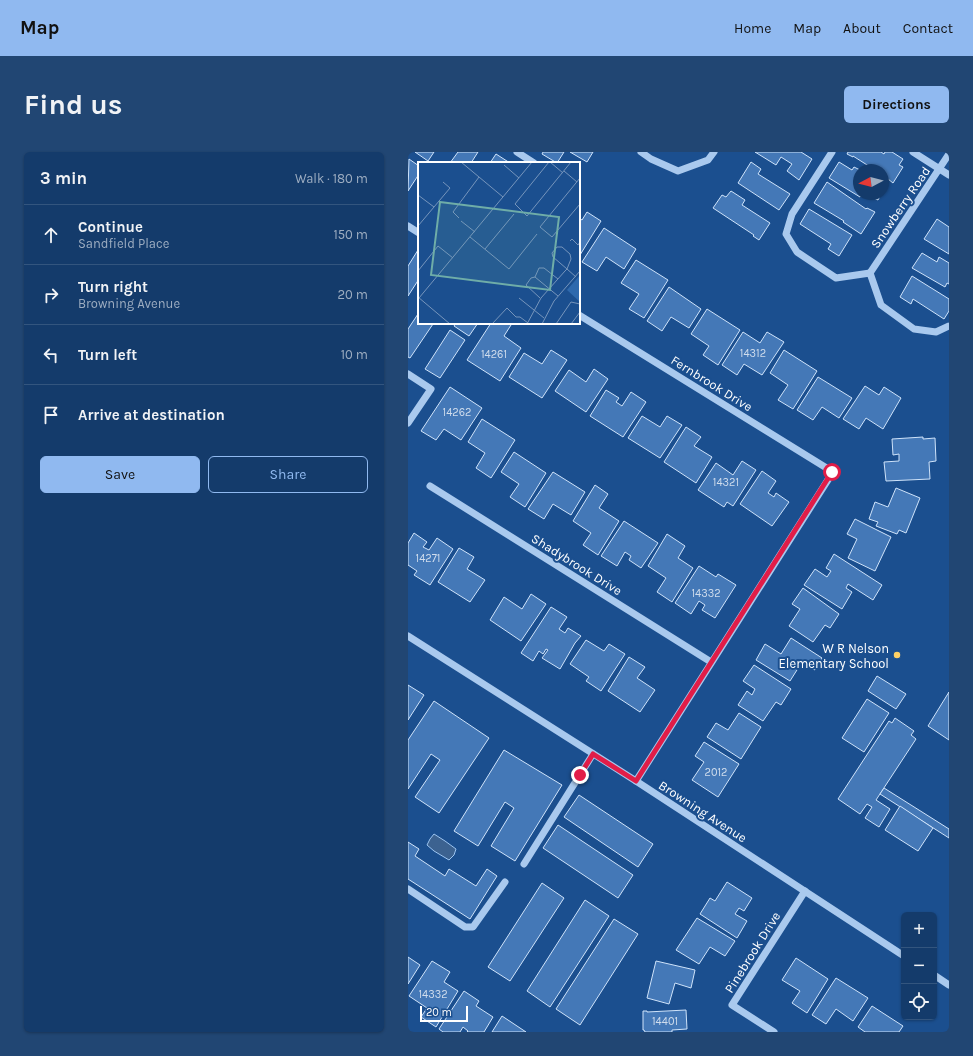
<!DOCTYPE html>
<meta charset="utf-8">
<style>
:root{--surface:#143b6b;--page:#214673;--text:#f1f3f6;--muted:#9dadc1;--line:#33557e;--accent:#90b9f0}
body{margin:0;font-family:Karla,sans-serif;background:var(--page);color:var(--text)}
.controls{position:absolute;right:12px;bottom:12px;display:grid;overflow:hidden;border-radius:6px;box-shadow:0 1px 3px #0004}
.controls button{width:36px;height:36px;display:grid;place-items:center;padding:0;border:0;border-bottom:1px solid var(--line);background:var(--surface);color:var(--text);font:20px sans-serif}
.compass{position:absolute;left:445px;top:12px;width:36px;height:36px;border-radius:50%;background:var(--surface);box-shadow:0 1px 3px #0004;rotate:263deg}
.scale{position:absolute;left:12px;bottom:10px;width:48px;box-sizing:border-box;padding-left:4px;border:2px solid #fff;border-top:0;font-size:11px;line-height:14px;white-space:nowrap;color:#fff;-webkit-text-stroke:3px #1b4f8f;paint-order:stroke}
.stop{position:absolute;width:12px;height:12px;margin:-9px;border:3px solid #e11d48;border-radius:50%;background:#fff}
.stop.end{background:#e11d48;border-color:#fff;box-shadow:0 1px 4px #0008}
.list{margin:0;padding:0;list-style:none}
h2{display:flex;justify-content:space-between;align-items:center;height:52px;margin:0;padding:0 16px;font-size:17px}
h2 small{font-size:13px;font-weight:400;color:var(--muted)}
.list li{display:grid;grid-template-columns:26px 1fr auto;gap:12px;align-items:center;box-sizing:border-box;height:60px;padding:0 16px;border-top:1px solid var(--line)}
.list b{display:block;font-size:15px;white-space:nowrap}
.list p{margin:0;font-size:13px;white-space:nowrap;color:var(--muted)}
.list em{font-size:13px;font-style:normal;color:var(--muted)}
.actions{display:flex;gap:8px;padding:12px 16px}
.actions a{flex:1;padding:9px 0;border:1px solid var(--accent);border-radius:6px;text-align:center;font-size:14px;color:var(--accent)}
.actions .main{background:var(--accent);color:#111}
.icon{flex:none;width:22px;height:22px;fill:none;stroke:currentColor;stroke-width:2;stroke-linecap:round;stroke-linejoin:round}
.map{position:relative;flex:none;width:541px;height:880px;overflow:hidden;border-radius:6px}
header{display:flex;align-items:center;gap:24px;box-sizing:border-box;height:56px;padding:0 20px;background:var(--accent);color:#111}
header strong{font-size:19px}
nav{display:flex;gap:22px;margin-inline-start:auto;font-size:14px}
.intro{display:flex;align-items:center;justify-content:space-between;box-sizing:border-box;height:96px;padding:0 24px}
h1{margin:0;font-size:28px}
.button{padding:10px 18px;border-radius:6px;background:var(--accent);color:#111;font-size:14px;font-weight:700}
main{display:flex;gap:24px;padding:0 24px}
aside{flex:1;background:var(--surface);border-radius:6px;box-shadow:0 1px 3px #0004}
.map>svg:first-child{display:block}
</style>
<header>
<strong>Map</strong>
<nav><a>Home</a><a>Map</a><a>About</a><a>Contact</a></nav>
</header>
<div class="intro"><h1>Find us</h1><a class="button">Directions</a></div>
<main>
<aside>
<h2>3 min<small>Walk · 180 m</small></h2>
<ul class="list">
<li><svg class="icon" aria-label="ahead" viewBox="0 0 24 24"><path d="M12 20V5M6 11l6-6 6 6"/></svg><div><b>Continue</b><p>Sandfield Place</p></div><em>150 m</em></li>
<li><svg class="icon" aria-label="right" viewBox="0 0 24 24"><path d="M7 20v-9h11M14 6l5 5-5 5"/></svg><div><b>Turn right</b><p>Browning Avenue</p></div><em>20 m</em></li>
<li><svg class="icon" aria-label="left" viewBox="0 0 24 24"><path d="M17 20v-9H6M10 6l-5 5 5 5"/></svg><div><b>Turn left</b></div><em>10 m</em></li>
<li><svg class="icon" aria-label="arrive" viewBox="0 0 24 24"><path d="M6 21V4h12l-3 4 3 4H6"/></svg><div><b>Arrive at destination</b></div></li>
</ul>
<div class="actions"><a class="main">Save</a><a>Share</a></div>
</aside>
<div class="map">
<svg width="541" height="880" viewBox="0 0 541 880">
<rect width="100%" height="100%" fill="#1b4f8f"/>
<polygon fill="#3c6290" stroke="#9cc4f0" points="26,682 37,689 48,697 46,703 41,708 26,699 19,693 22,687"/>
<g fill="#4478b7" stroke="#cfe3fa">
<polygon points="7,0 26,0 20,9"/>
<polygon points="50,0 70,0 63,11 42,11"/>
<polygon points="135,0 156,0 149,11 134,2"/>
<polygon points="162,0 185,0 179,10"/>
<polygon points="347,0 393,0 404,7 391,28 379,19 384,12 373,5 368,13"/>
<polygon points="440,0 473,0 476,2 477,0 484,0 495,7 491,13 495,15 485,31 475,23 475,18 467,18 445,4 445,5 439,2"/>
<polygon points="88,2 102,11 82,11"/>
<polygon points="1,7 11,14 11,22 0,39"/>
<polygon points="343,10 353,17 350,22 382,42 371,58 330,31"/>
<polygon points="431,10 444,18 446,15 452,18 451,18 451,42 453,42 452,45 421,26"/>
<polygon points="419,30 458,57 459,56 467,60 453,82 435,70 436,69 406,51"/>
<polygon points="323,39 337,48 334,53 362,71 351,88 345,84 346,83 305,56 314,43 318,45"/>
<polygon points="458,42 473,42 470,48"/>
<polygon points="401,57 444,83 431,104 420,97 423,92 392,72"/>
<polygon points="179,60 193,69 172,103 171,102 171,66 174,68"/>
<polygon points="529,67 541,75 541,102 516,87"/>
<polygon points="196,76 228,97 216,117 198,105 189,119 174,110"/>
<polygon points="10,98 11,99 11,127 0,144 0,114"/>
<polygon points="514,101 529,110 531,105 541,111 541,132 539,131 537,135 504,116"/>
<polygon points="228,108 260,128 236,166 221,157 231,142 213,131"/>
<polygon points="504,124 541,147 541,159 536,167 505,147 503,152 492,145"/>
<polygon points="261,135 293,157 281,176 263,165 254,179 239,169"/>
<polygon points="299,157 332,178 310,213 295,203 301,194 283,182"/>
<polygon points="10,162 11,163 11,171 25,172 2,206 0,205 0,177"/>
<polygon points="48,171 70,171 61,184 46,174"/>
<polygon points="83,171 100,171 103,173 96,184 113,196 92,229 59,208"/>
<polygon points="42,178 57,188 32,226 17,217"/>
<polygon points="335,180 352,191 359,180 376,190 354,223 336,212 329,223 314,213"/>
<polygon points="143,198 159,208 134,246 101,225 116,201 134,212"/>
<polygon points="376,198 409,219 385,257 370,248 380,233 362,221"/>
<polygon points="186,217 200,227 178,260 147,239 161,218 178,230"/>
<polygon points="410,225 444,246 431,266 414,255 405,268 389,258"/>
<polygon points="457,234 471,243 476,235 493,246 475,277 458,266 451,277 435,267"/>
<polygon points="42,235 74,256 53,288 36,277 28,288 13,279"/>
<polygon points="198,238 211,246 208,250 214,254 223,240 238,250 215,285 182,264"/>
<polygon points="234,264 252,275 259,264 274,273 252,306 220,286"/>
<polygon points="74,267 107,288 83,326 68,316 77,301 60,290"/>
<polygon points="278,275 293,285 286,294 304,305 288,331 256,310"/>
<polygon points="515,285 515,287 527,286 528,309 521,310 522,327 478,329 476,310 491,309 491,302 485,303 484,287"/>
<polygon points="106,300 138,321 117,355 102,345 111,332 93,320"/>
<polygon points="334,309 348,318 325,354 319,350 316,355 290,338 308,311 325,323"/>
<polygon points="354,319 368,329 360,341 366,345 368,341 381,350 364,374 332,352"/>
<polygon points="145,320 177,340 163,363 145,352 136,367 120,357"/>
<polygon points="187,333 200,342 191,356 211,369 190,403 175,393 183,381 165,369"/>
<polygon points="488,336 512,346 498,381 491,378 489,382 468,374 470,370 461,367 467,350 480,355"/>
<polygon points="447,367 483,385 467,419 440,406 449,387 439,382"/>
<polygon points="216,369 250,391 233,416 221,408 223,404 217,400 209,414 193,404"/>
<polygon points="6,381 19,390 15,395 21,398 29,386 45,397 22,433 6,423 9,419 0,413 0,391"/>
<polygon points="259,382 277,394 270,406 285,416 264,450 249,440 258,426 240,414"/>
<polygon points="51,396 66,405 59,417 77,428 62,450 30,430"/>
<polygon points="426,402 474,433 465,448 440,432 438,436 444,440 434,457 396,433 407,417 419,425 423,419 418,416"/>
<polygon points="291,414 308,425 310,422 328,433 307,466 294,458 297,453 291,449 283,462 267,451"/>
<polygon points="395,436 431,462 422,476 417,473 405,490 381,474 392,457 384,452"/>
<polygon points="123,442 138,452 113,489 82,468 96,445 114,457"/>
<polygon points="143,455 159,465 151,477 157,481 160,476 173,484 167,491 152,517 134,506 140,498 138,497 135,502 131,499 125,509 113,501"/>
<polygon points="383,486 414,506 407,518 394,510 382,529 348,508 357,492 373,502"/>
<polygon points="178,488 196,499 201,492 217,502 193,539 178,529 181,525 162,512"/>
<polygon points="221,505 237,515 229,526 247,538 232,560 200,539"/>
<polygon points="346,513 383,537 373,553 368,550 355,569 330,553 339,539 344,543 347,537 335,529"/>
<polygon points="469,524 498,542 488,557 460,539"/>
<polygon points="0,533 16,543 0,568"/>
<polygon points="541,540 541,588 520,574"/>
<polygon points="459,547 481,561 456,600 434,586"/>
<polygon points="26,549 81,586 31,661 7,645 32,608 23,602 0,637 0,588"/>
<polygon points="331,561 353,575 333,607 299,585 308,571 320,578"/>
<polygon points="487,566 506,579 503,583 508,587 468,648 482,657 471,675 457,666 464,655 459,652 452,662 430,647 481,569 484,571"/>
<polygon points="296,590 331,612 310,645 284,628 296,610 287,604"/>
<polygon points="96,598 154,633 107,709 83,694 106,656 97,650 70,694 46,679"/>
<polygon points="476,636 541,677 541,686 472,642"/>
<polygon points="171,643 245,692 230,715 156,665"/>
<polygon points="492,654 525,676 510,699 477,678"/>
<polygon points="150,673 225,723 210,746 135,696"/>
<polygon points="0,690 11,697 7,704 37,724 41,717 68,734 79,717 89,724 62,767 0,727"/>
<polygon points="319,730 344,746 336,759 331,756 327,762 339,769 329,786 292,762 302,746 307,749"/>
<polygon points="134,731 156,746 102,829 80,815"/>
<polygon points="177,748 201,764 142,855 119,839"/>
<polygon points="289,766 327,789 317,804 302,795 291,812 268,798"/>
<polygon points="206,767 230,782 172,873 148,857"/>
<polygon points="0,805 12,813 0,832"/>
<polygon points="388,806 420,827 399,861 384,851 392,839 374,828"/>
<polygon points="24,809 42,820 36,830 50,839 28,875 13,865 19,856 1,844"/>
<polygon points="248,809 287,818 283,836 267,831 261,852 239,846"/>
<polygon points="428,826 460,846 445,869 428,857 418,872 404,863"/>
<polygon points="56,839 71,849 68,854 85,865 76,880 59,880 60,879 55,875 52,880 35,880 31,877"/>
<polygon points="464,854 495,874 491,880 457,880 450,875"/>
<polygon points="278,858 279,877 264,878 264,880 237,880 236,878 235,878 235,859 239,859 239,860"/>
<polygon points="94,864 118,880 84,880"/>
</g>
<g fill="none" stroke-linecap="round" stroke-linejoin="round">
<g stroke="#a9c9ee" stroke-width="7">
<polyline points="109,0 126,11"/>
<polyline points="233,0 243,7 270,19 300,8 306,0"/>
<polyline points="424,0 384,62 378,82 389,100 428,126 462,121 473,153 506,177 528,180 541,174"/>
<polyline points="505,0 541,23"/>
<polyline points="0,74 11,81"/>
<polyline points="462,121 541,2"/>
<polyline points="171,163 425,320 228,629"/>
<polyline points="0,222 23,237 0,271"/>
<polyline points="22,334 303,510"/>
<polyline points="0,484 228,629 496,804"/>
<polyline points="116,712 185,602"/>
<polyline points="0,737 57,775 65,775 97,730"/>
<polyline points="526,823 541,833"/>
<polyline points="366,880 324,853 397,739"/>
</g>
</g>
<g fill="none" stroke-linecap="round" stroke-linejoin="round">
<polyline stroke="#e11d48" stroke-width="5" points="172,623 185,602 228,629 424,320"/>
</g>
<circle fill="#ffd166" stroke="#1b4f8f" stroke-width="1.5" cx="489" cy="503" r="4"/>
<g text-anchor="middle" stroke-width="4" stroke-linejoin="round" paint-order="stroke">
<g font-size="11" fill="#d0dded">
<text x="345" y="205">14312</text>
<text x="86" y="206">14261</text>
<text x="49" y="264">14262</text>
<text x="318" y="334">14321</text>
<text x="20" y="410">14271</text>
<text x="298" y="445">14332</text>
<text x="308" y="624">2012</text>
<text x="25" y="846">14332</text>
<text x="257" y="873">14401</text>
</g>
<g font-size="13" fill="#fff" stroke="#1b4f8f">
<text transform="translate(492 55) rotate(-56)" y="5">Snowberry Road</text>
<text transform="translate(304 231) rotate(32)" y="5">Fernbrook Drive</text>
<text transform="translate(169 412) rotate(32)" y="5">Shadybrook Drive</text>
<text transform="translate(295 659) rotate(33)" y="5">Browning Avenue</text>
<text transform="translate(344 800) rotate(-58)" y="5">Pinebrook Drive</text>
</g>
<g font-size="13" fill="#fff" stroke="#1b4f8f" text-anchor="end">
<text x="481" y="501">W R Nelson<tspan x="481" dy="15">Elementary School</tspan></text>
</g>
</g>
<g transform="translate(10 10)">
<rect width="162" height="162" fill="#1b4f8f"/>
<path d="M162,113V140L149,128Z" fill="#2e69ad"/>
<path fill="none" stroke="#7695bc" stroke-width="1" d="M43,0L85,35M131,0L97,42L109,54L153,0M132,0L145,11M86,3L101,16M146,9L159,20M162,16L122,65L134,75L162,42M0,33L16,45M41,56L35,50L61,15M43,59L57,70M0,64L32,26L25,20M52,75L91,107L119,72M152,79L154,77L160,83L162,80M67,87L96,52M0,109L20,84L35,96M117,115L140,134M0,135L32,162M1,136L114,0M101,136L126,156M122,136L108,123L113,116L117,115L121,106H126L140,117M74,162L89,146L98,155H102L110,161M109,162L123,136L147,109L149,107L153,97L152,92L144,85H139L134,91L135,95L149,107L158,115M124,162L136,139L162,109M138,162L153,140L162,142M153,162L162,150"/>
<path fill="#6fada8" fill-opacity="0.15" stroke="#6fada8" stroke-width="2" d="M22,40L141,55L132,128L13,113Z"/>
<rect width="162" height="162" fill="none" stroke="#fff" stroke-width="2"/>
</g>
</svg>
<div class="controls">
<button>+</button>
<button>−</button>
<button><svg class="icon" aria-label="locate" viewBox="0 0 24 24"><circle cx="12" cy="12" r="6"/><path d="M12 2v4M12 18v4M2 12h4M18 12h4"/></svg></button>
</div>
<svg class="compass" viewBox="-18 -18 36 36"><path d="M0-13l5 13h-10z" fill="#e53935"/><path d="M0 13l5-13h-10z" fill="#9dadc1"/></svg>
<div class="scale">20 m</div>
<div class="stop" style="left:424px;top:320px"></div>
<div class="stop end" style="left:172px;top:623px"></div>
</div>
</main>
